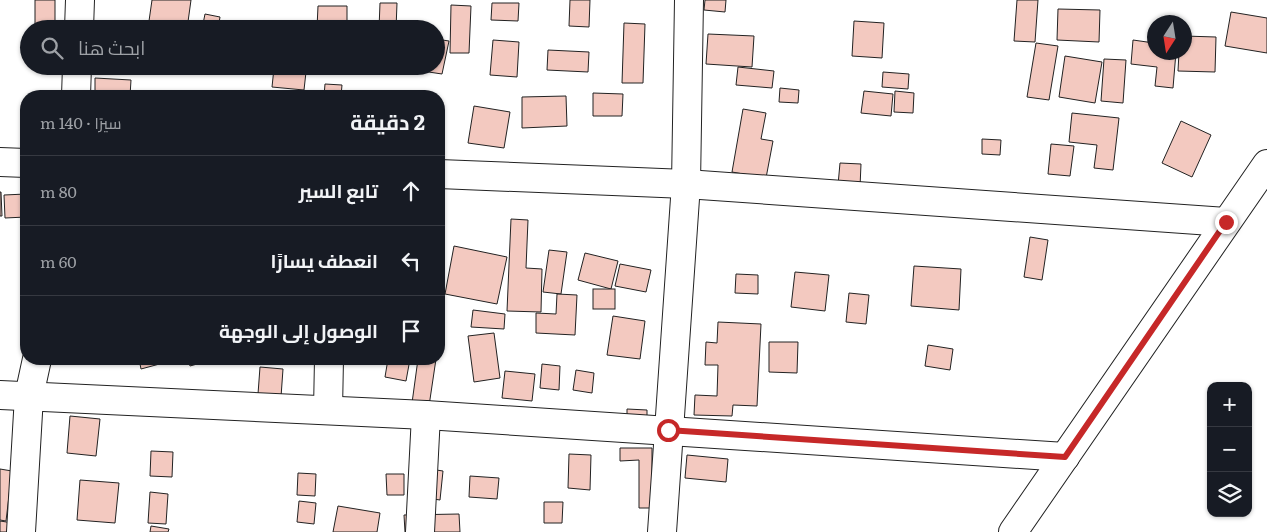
<!DOCTYPE html>
<html lang="ar">
<meta charset="utf-8">
<style>
:root{--surface:#171b24;--page:#20242c;--text:#f1f3f6;--muted:#9ea1a6;--line:#363941}
body{margin:0;font-family:Literata,Cairo,serif;background:var(--page);color:var(--text);direction:rtl}
.controls{position:absolute;right:15px;bottom:15px;display:grid;overflow:hidden;border-radius:10px;box-shadow:0 1px 4px #0004}
.controls button{width:45px;height:45px;display:grid;place-items:center;padding:0;border:0;border-bottom:1px solid var(--line);background:var(--surface);color:var(--text);font:25px sans-serif}
.compass{position:absolute;left:1147px;top:15px;width:45px;height:45px;border-radius:50%;background:var(--surface);box-shadow:0 1px 4px #0004;rotate:192deg}
.stop{position:absolute;width:15px;height:15px;margin:-11px;border:4px solid #c62828;border-radius:50%;background:#fff}
.stop.end{background:#c62828;border-color:#fff;box-shadow:0 1px 5px #0008}
.list{margin:0;padding:0;list-style:none}
h2{display:flex;justify-content:space-between;align-items:center;height:65px;margin:0;padding:0 20px;font-size:21px}
h2 small{font-size:16px;font-weight:400;color:var(--muted)}
.list li{display:grid;grid-template-columns:32px 1fr auto;gap:15px;align-items:center;box-sizing:border-box;height:70px;padding:0 20px;border-top:1px solid var(--line)}
.list b{display:block;font-size:19px;white-space:nowrap}
.list em{font-size:16px;font-style:normal;color:var(--muted)}
.icon{flex:none;width:28px;height:28px;fill:none;stroke:currentColor;stroke-width:2;stroke-linecap:round;stroke-linejoin:round}
.map{position:relative;flex:none;width:1267px;height:532px;overflow:hidden;direction:ltr}
.search{position:absolute;background:var(--surface);box-shadow:0 1px 4px #0004;left:20px;top:20px;width:425px;height:55px;display:flex;align-items:center;gap:12px;box-sizing:border-box;padding:0 18px;border-radius:28px;color:var(--muted);font-size:19px}
.panel{position:absolute;background:var(--surface);box-shadow:0 1px 4px #0004;left:20px;top:90px;width:425px;height:275px;border-radius:20px;direction:rtl}
.map>svg:first-child{display:block}
</style>
<div class="map">
<svg width="1267" height="532" viewBox="0 0 1267 532">
<rect width="100%" height="100%" fill="#fff"/>
<g fill="#f3c9c0" stroke="#222">
<rect x="35" y="0" width="20" height="29"/>
<polygon points="152,0 191,0 187,29 164,29 165,23 149,21"/>
<polygon points="570,0 590,0 589,27 569,26"/>
<polygon points="705,0 726,0 725,12 704,10"/>
<polygon points="1017,0 1038,0 1035,42 1014,41"/>
<polygon points="380,3 397,3 396,29 379,29"/>
<polygon points="492,3 519,3 518,21 491,20"/>
<polygon points="451,5 471,6 469,53 450,53"/>
<polygon points="318,6 347,6 347,29 317,28"/>
<polygon points="1058,9 1100,10 1099,42 1057,40"/>
<polygon points="1231,12 1267,18 1267,53 1225,46"/>
<polygon points="205,14 220,17 218,29 202,29"/>
<polygon points="854,21 884,23 882,58 852,56"/>
<polygon points="624,23 645,24 643,83 622,83"/>
<polygon points="708,34 754,36 752,67 706,64"/>
<polygon points="1184,36 1216,37 1215,72 1178,71 1179,52 1184,52"/>
<polygon points="436,39 449,41 442,74 422,71 423,66 436,66"/>
<polygon points="493,40 519,42 517,77 490,75"/>
<polygon points="1133,40 1154,43 1154,52 1176,52 1173,88 1155,86 1157,67 1131,64"/>
<polygon points="1036,43 1058,46 1049,100 1027,97"/>
<polygon points="548,50 589,52 588,72 547,70"/>
<polygon points="1065,56 1102,62 1095,103 1059,97"/>
<polygon points="1104,59 1126,60 1123,103 1101,101"/>
<polygon points="377,66 417,66 417,70 377,69"/>
<polygon points="738,67 774,71 772,88 736,85"/>
<polygon points="274,68 306,72 304,90 272,87"/>
<polygon points="883,72 909,74 908,89 882,87"/>
<polygon points="95,78 131,80 130,96 95,96"/>
<polygon points="325,84 342,85 341,96 324,96"/>
<polygon points="780,88 799,90 798,103 779,102"/>
<polygon points="290,91 305,92 305,96 290,96"/>
<polygon points="864,91 893,94 891,116 861,113"/>
<polygon points="895,91 914,93 913,113 894,112"/>
<polygon points="593,93 623,94 622,116 593,116"/>
<polygon points="566,96 567,126 522,128 522,97"/>
<polygon points="474,106 510,112 504,148 468,143"/>
<polygon points="743,109 766,113 761,139 773,141 766,178 732,172"/>
<polygon points="1072,113 1119,118 1113,170 1094,168 1097,145 1069,142"/>
<polygon points="1181,121 1211,135 1192,177 1162,163"/>
<polygon points="982,139 1001,140 1000,155 982,154"/>
<polygon points="1051,144 1074,146 1070,176 1048,174"/>
<polygon points="840,163 861,164 860,187 838,185"/>
<polygon points="0,192 1,192 2,216 0,216"/>
<polygon points="26,194 26,217 5,218 4,195"/>
<polygon points="511,219 528,220 526,268 542,269 541,312 507,311"/>
<polygon points="439,221 442,222 439,244"/>
<polygon points="1030,237 1048,240 1042,280 1024,277"/>
<polygon points="454,246 507,257 497,304 445,294"/>
<polygon points="549,250 567,252 561,294 543,292"/>
<polygon points="585,253 618,261 611,289 578,280"/>
<polygon points="620,264 651,270 646,292 615,286"/>
<polygon points="914,266 961,269 959,310 911,306"/>
<polygon points="795,272 829,275 825,311 791,307"/>
<polygon points="736,274 758,275 758,294 735,293"/>
<rect x="593" y="289" width="22" height="20"/>
<polygon points="849,293 869,295 866,324 846,322"/>
<polygon points="557,294 577,295 575,335 536,333 536,313 556,314"/>
<polygon points="23,296 26,296 26,331 21,331"/>
<polygon points="473,310 505,314 504,329 471,327"/>
<polygon points="613,316 645,321 640,359 607,355"/>
<polygon points="718,322 761,324 757,406 733,405 732,416 694,415 695,395 717,396 718,365 705,365 706,342 717,343"/>
<polygon points="494,333 500,378 474,382 468,336"/>
<polygon points="769,342 798,342 797,373 769,372"/>
<polygon points="928,345 953,349 950,370 925,366"/>
<polygon points="139,359 178,359 141,369"/>
<polygon points="188,359 215,359 190,366"/>
<polygon points="388,359 410,359 406,381 385,377"/>
<polygon points="418,359 436,359 429,406 412,403"/>
<polygon points="542,364 560,366 559,390 540,388"/>
<polygon points="260,367 283,369 281,397 258,394"/>
<polygon points="576,370 594,373 592,393 573,390"/>
<polygon points="505,371 535,374 532,401 502,398"/>
<polygon points="627,409 647,410 647,426 627,425"/>
<polygon points="70,416 100,419 96,456 67,453"/>
<polygon points="620,448 652,448 652,508 639,508 639,460 620,461"/>
<polygon points="151,451 173,452 172,477 150,476"/>
<polygon points="569,454 591,455 590,490 568,488"/>
<polygon points="687,455 728,459 726,482 685,478"/>
<polygon points="0,469 12,471 6,521 0,520"/>
<polygon points="430,469 443,471 440,500 427,498"/>
<polygon points="298,473 316,474 315,496 297,495"/>
<polygon points="386,474 404,474 404,495 387,495"/>
<polygon points="470,476 499,478 497,499 469,497"/>
<polygon points="80,480 119,483 115,523 77,520"/>
<polygon points="150,492 168,494 166,524 148,523"/>
<polygon points="299,501 316,503 314,524 297,522"/>
<polygon points="544,502 563,502 562,523 544,523"/>
<polygon points="338,506 380,513 377,532 333,532"/>
<polygon points="459,514 460,532 405,532 404,515"/>
<polygon points="0,521 33,526 32,532 0,532"/>
<polygon points="151,526 169,529 168,532 150,532"/>
</g>
<g fill="none" stroke-linecap="round" stroke-linejoin="round">
<defs>
<g id="minor">
<polyline points="79,29 80,0"/>
<polyline points="76,96 77,66"/>
<polyline points="0,162 26,163"/>
<polyline points="439,174 686,184 1226,222"/>
<polyline points="0,395 426,415 1065,457"/>
<polyline points="328,410 329,359"/>
<polyline points="21,532 29,396 37,359"/>
<polyline points="420,532 426,415"/>
<polyline points="662,532 686,184 689,0"/>
<polyline points="1013,532 1267,164"/>
</g>
</defs>
<use href="#minor" stroke="#222" stroke-width="30"/>
<use href="#minor" stroke="#fff" stroke-width="28"/>
</g>
<g fill="none" stroke-linecap="round" stroke-linejoin="round">
<polyline stroke="#c62828" stroke-width="6" points="668,430 1065,457 1226,222"/>
</g>
</svg>
<div class="controls">
<button>+</button>
<button>−</button>
<button><svg class="icon" aria-label="layers" viewBox="0 0 24 24"><path d="M12 4l9 5-9 5-9-5zM3 14l9 5 9-5"/></svg></button>
</div>
<svg class="compass" viewBox="-18 -18 36 36"><path d="M0-13l5 13h-10z" fill="#e53935"/><path d="M0 13l5-13h-10z" fill="#9ea1a6"/></svg>
<div class="stop" style="left:668px;top:430px"></div>
<div class="stop end" style="left:1226px;top:222px"></div>
<div class="search"><svg class="icon" aria-label="search" viewBox="0 0 24 24"><circle cx="10" cy="10" r="6"/><path d="M15 15l6 6"/></svg>ابحث هنا</div>
<section class="panel">
<h2>2 دقيقة<small>سيرًا · 140 m</small></h2>
<ul class="list">
<li><svg class="icon" aria-label="ahead" viewBox="0 0 24 24"><path d="M12 20V5M6 11l6-6 6 6"/></svg><div><b>تابع السير</b></div><em>80 m</em></li>
<li><svg class="icon" aria-label="left" viewBox="0 0 24 24"><path d="M17 20v-9H6M10 6l-5 5 5 5"/></svg><div><b>انعطف يسارًا</b></div><em>60 m</em></li>
<li><svg class="icon" aria-label="arrive" viewBox="0 0 24 24"><path d="M6 21V4h12l-3 4 3 4H6"/></svg><div><b>الوصول إلى الوجهة</b></div></li>
</ul>
</section>
</div>
